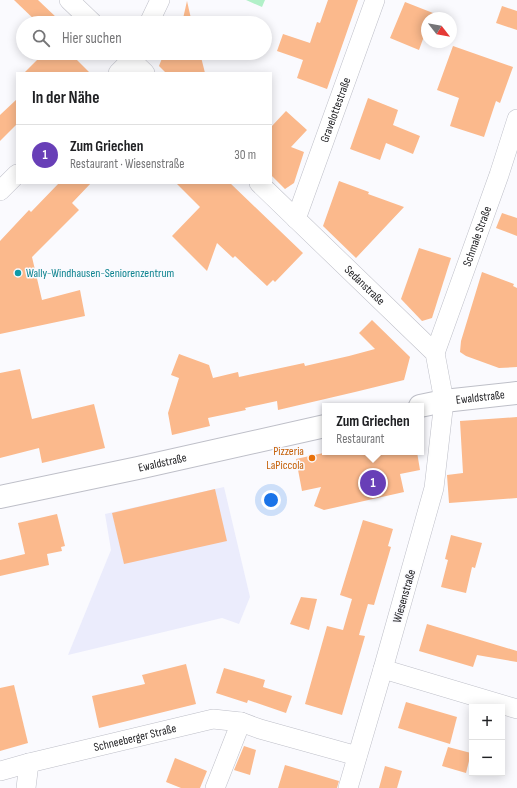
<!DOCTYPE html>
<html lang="de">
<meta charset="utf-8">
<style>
:root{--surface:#fff;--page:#f2f2f2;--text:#202124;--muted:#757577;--line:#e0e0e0;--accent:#683fb7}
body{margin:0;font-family:"Sofia Sans Condensed",sans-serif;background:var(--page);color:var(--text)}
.controls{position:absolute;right:12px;bottom:12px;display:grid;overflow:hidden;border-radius:0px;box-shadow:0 2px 10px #0003}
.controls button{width:36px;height:36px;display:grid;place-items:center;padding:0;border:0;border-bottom:1px solid var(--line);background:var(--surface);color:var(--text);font:20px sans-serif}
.compass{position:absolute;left:421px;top:12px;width:36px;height:36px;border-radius:50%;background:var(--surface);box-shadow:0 2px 10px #0003;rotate:121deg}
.you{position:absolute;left:271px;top:500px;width:14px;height:14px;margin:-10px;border:3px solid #fff;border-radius:50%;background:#1a73e8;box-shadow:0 0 0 6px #1a73e833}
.badge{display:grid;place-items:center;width:26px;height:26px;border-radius:50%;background:var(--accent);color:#fff;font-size:13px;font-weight:700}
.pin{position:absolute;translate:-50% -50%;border:2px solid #fff;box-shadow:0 1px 4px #0006}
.popup{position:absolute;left:322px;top:403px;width:102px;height:52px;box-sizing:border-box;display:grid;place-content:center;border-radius:0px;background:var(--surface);filter:drop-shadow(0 1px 3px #0005);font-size:13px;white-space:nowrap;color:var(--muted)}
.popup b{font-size:15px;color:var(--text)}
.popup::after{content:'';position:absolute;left:50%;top:100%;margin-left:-8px;border:8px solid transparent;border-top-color:var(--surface)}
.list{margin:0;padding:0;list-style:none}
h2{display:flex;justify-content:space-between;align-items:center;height:52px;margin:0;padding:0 16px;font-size:17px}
h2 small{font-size:13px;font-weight:400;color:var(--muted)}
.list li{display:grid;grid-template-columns:26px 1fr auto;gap:12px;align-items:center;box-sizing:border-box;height:60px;padding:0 16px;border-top:1px solid var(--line)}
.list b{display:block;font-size:15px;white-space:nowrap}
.list p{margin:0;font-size:13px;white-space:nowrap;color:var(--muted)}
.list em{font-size:13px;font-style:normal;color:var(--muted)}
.icon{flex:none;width:22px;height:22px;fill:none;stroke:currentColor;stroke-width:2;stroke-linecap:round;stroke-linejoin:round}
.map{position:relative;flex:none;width:517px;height:788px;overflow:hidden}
.search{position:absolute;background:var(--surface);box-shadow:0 2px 10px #0003;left:16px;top:16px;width:256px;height:44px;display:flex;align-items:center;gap:10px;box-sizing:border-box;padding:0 14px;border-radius:22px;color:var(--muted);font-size:15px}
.panel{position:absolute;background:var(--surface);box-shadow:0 2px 10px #0003;left:16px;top:72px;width:256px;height:112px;border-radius:0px}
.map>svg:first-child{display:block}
</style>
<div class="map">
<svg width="517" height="788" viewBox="0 0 517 788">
<rect width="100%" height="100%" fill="#fafafe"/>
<polygon fill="#ebecfc" points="224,487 250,597 239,624 222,618 68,655 111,550 105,514"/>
<polygon fill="#b1f0c8" points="246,0 265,0 262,7"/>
<g fill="#fbb98c">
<polygon points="14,0 38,0 58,19 54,23 38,23"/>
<polygon points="328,0 358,0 327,89 297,78 303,60 277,51 283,34 310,43 317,22 320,23"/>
<polygon points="187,1 192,23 182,23"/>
<polygon points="405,2 433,13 431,18 427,18 427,28 419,50 390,38"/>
<polygon points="502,6 517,11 517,30 496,23"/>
<polygon points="453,46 513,67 500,103 496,101 484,137 450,126 459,98 437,90"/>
<polygon points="44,53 70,53 90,73 24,73"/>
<polygon points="164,53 200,53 205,73 166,73 159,66"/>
<polygon points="368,98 398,110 393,125 420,136 413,154 386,143 380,160 350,149"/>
<polygon points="17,99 17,124 0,141 0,115"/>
<polygon points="286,111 307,130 291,147 304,152 294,183 285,189 271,175 271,127"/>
<polygon points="339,181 369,192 368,194 404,207 356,258 323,226"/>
<polygon points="59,183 91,183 72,203 79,210 32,257 42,300 80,290 85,316 0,334 0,241 29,210 31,212"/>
<polygon points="176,183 230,183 303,253 275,282 273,280 267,286 235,256 233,258 217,243 207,271 172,236 200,207"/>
<polygon points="502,213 517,218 517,236 496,228"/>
<polygon points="419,248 451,258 432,318 422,321 401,299"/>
<polygon points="482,272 514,284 513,286 517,288 517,367 499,368 466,356 460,352 461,341"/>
<polygon points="372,320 410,357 404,380 355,392 278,410 277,401 245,408 246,410 208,418 210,426 172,435 168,413 179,378 171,375 179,354 209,365 213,378 238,372 239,377 304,363 305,366 349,356 375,349 359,333"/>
<polygon points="20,369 32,419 94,404 105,448 42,463 39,448 0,458 0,373"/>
<polygon points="517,417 517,498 449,503 447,475 463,473 460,421"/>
<polygon points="328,452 417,452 420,470 400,474 404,492 324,510 314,506 321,487 302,491 296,459"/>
<polygon points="215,489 227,541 124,564 112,513"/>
<polygon points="57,514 65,546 61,547 62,551 47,554 49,565 0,576 0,560 25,554 18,523"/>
<polygon points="363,520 393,529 388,546 391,547 374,605 368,604 359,635 365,636 342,715 305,704 327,626 343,630 352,599 340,595"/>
<polygon points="451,535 482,543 475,568 472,567 466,593 441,587 448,560 445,559"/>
<polygon points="301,597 317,599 309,630 290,624"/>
<polygon points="427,624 517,651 517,662 477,655 473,667 419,651"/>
<polygon points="186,664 196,704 99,728 92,696 145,684 142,675"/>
<polygon points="224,668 265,680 263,687 292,696 286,713 248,700 247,703 216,693"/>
<polygon points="14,685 28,743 0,751 0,688"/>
<polygon points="406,702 457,717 450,744 398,728"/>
<polygon points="244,746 256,750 250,775 234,770"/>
<polygon points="448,747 471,753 466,773 442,766"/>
<polygon points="175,758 207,771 200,788 181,788 166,782"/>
<polygon points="285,765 339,781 337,788 278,788"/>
<polygon points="385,766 402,771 397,788 379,788"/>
</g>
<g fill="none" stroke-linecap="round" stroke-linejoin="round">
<defs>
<g id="minor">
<polyline points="69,0 93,23"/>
<polyline points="149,23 160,0"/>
<polyline points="124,53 145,73"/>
<polyline points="118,73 131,60 135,53"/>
<path id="s1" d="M259,183L435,353L444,401L434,488L383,669L348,788"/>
<polyline points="0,191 17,174"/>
<path id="s2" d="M296,219L375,0"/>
<path id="s3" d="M435,353L499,175L517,119"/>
<polyline points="383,669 517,709"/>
<path id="s4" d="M0,771L29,763L213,719L241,722L260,729L357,756"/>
<polyline points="26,788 29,763"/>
<polyline points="215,788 241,722"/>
</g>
<g id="secondary">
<path id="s5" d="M420,406L444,401L517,393"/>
<path id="s6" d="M0,497L138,468L325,426"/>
</g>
</defs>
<use href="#minor" stroke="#bebfc8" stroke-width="20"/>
<use href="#secondary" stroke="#bebfc8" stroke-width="24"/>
<use href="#minor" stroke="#fff" stroke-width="19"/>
<use href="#secondary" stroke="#fff" stroke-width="22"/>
</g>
<circle fill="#0f9aa8" stroke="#fafafe" stroke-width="1.5" cx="18" cy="273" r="4"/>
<circle fill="#e8710a" stroke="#fafafe" stroke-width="1.5" cx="312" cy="458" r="4"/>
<g text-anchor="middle" stroke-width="3" stroke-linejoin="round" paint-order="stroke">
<g font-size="12" fill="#232326" stroke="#fafafe">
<text dy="4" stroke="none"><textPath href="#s2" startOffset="116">Gravelottestraße</textPath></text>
<text dy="4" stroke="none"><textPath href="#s3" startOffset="124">Schmale Straße</textPath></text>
<text dy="4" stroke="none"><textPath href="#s1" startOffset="147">Sedanstraße</textPath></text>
<text dy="4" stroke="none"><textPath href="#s5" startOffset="61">Ewaldstraße</textPath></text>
<text dy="4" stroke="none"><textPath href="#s6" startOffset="166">Ewaldstraße</textPath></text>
<text transform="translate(404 596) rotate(-74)" y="4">Wiesenstraße</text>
<text dy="4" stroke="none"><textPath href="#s4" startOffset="139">Schneeberger Straße</textPath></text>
</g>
<g font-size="12" fill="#0d838f" stroke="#fafafe" text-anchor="start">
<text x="26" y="277">Wally-Windhausen-Seniorenzentrum</text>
</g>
<g font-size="12" fill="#c56008" stroke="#fafafe" text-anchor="end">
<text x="304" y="455">Pizzeria<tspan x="304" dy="14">LaPiccola</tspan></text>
</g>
</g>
</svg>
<div class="controls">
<button>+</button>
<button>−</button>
</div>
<svg class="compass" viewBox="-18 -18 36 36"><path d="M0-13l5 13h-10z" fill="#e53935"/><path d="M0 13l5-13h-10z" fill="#757577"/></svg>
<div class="you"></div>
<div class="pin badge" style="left:373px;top:483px">1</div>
<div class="popup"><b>Zum Griechen</b>Restaurant</div>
<div class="search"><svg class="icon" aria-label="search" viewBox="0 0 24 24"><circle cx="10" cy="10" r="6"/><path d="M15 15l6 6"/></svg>Hier suchen</div>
<section class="panel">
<h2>In der Nähe<small></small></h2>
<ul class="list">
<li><span class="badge">1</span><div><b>Zum Griechen</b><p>Restaurant · Wiesenstraße</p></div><em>30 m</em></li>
</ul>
</section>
</div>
